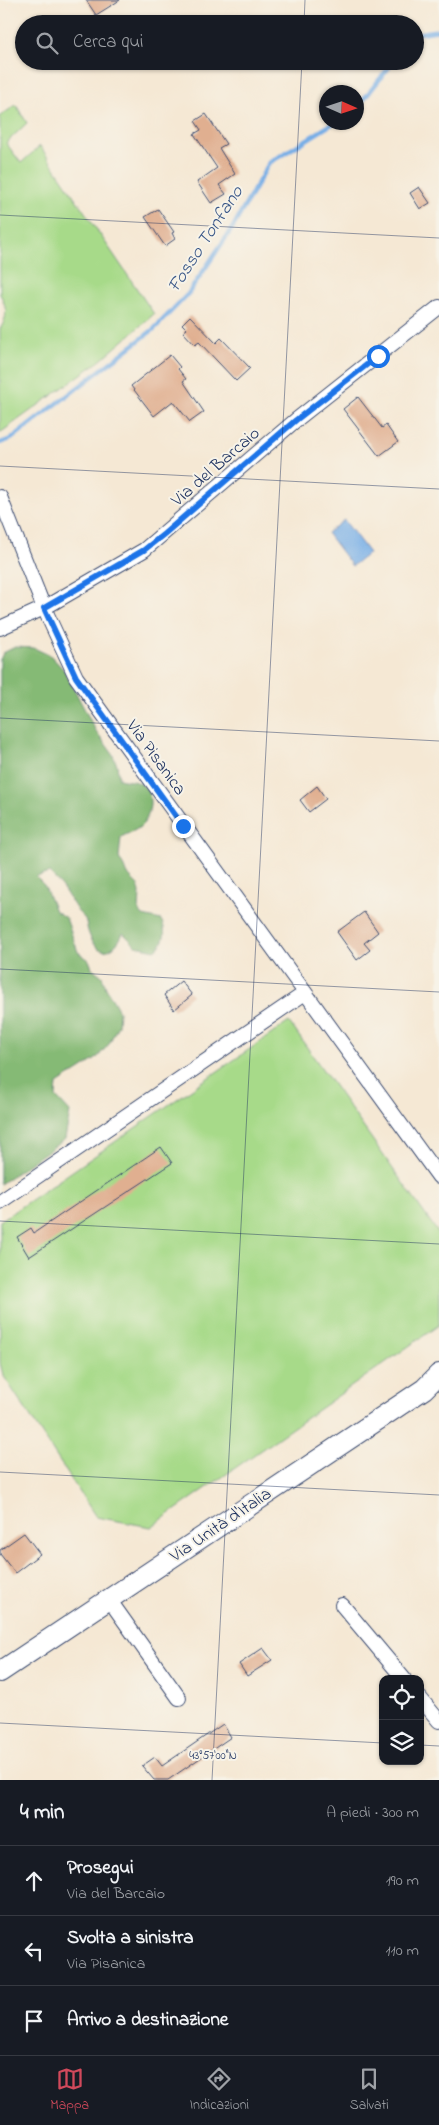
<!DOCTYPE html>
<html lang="it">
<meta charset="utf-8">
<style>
:root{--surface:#171b24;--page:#20242c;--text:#f1f3f6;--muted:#9ea1a6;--line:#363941;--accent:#d1495b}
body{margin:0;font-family:"Indie Flower",sans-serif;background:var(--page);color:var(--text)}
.controls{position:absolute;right:15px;bottom:15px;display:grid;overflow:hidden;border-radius:10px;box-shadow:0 1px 4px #0004}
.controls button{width:45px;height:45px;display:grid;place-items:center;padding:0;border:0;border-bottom:1px solid var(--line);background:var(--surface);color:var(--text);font:25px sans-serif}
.compass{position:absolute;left:319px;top:85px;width:45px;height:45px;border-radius:50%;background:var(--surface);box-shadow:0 1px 4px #0004;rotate:93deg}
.stop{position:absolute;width:15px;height:15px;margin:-11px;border:4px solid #1a73e8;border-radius:50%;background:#fff}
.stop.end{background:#1a73e8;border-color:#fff;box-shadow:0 1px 5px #0008}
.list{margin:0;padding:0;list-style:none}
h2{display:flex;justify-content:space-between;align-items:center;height:65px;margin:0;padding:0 20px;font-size:21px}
h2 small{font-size:16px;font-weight:400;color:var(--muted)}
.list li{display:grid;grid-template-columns:32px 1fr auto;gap:15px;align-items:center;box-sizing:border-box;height:70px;padding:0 20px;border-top:1px solid var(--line)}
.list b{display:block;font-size:19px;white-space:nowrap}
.list p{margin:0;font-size:16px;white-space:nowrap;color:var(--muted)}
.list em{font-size:16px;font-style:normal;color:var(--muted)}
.icon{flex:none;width:28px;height:28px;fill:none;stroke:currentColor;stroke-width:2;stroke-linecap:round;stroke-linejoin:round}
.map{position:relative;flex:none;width:439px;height:1780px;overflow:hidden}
.search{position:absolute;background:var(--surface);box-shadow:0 1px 4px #0004;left:15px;right:15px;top:15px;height:55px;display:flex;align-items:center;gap:12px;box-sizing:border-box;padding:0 18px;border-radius:28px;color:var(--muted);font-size:19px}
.sheet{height:275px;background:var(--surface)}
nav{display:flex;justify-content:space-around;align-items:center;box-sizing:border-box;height:70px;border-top:1px solid var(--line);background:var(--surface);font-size:14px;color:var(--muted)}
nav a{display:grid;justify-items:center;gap:2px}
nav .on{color:var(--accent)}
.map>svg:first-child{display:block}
</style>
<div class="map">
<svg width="439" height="1780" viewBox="0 0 439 1780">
<rect width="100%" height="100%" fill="#f7f3e8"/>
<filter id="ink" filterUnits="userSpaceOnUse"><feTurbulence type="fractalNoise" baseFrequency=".02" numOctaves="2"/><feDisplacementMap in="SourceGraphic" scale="10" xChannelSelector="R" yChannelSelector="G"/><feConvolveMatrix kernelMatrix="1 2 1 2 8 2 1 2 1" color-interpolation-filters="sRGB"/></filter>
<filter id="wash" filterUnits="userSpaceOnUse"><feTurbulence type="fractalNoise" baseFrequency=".0096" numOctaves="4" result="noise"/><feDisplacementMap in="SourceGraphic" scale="20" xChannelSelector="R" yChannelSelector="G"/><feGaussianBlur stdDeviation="1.12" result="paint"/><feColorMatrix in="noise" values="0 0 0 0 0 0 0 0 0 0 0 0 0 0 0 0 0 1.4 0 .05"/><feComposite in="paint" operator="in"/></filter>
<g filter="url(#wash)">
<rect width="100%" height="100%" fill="#f5e8d4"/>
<g fill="#a7da89" stroke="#618474">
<path d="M16,105L27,123L6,143L21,163L40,146L154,314L101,360L0,433V329C8,317 7,307 0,294V116Z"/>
<polygon points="289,1022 439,1234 439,1325 151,1527 96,1517 3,1375 0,1363 0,1221"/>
</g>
<path fill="#85ba75" stroke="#50746a" d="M15,647L34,648L51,656L64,670L96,731L112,753L117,765L119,779C127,781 134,780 141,784C155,792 151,817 141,826C136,831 128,833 121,837L119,858L129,876L138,885L140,892L139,911L143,916L161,920C167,930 165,944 155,950L136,946L123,933C114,954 98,958 89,934C87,930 87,924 85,919C82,915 77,912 75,907C65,892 63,886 49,873L36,877L44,885L55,911L66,918L78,952L89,960L92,968L102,976L106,988L119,1011L118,1025L109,1044L96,1059L57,1084L56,1097L70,1112L65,1139L0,1184V660L3,653Z"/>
<polygon fill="#77aee6" stroke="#496ea2" points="344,520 369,553 352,566 327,533"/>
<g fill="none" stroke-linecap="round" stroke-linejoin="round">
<g stroke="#77aee6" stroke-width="4.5">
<polyline points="415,34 439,30"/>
<polyline points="356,109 394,61"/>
<polyline points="0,443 11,439 154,329 188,294 233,227 269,163 335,122"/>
</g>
</g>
<g id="blocks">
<g fill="#e0af90">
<polygon points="86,0 120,0 96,15"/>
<polygon points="206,114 226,144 219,148 235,174 219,185 226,194 211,203 197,182 217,168 194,134 201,130 195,121"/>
<polygon points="419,187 430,203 420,209 410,193"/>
<polygon points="158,209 174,232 172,233 175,239 165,246 145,217"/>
<polygon points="190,316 216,343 221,338 250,368 236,381 199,342 195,345 183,332 187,329 182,324"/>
<polygon points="170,355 180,367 178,369 186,379 183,381 204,412 190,422 173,401 154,416 131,386"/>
<polygon points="358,397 382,428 386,425 398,442 379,456 343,409"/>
<polygon points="317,786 326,799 309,812 300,800"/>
<polygon points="364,912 378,932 364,943 370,950 357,960 337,932"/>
<polygon points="181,981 192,995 174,1010 164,995"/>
<polygon points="161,1147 172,1163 29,1257 17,1237 31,1228 34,1233"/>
<polygon points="24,1533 40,1554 15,1573 0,1554 0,1550"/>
<polygon points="263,1648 272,1660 247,1676 239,1664"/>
<polygon points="223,1724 231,1737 168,1780 154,1780 142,1766 155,1757 162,1766"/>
</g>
</g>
</g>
<g filter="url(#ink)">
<use href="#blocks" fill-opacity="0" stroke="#3c4b70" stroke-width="1"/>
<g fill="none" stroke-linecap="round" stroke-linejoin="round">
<defs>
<g id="minor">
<polyline points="0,497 44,608 76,677 439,1177"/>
<polyline points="0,628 44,608 144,550 296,420 439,307"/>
<polyline points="0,1202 305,993"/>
<polyline points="108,1598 179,1698"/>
<polyline points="342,1605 404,1679"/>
<polyline points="420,1698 439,1721"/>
</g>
<polyline id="secondary" points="0,1672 424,1389 439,1374"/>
</defs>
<use href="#minor" stroke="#3c4b70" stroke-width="16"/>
<use href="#secondary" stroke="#3c4b70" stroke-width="22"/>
<use href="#minor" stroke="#fff" stroke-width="14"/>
<use href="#secondary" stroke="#fff" stroke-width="20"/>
</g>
</g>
<g fill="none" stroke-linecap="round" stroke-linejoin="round" filter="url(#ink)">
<polyline stroke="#1a73e8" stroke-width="6" points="183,826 76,677 44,608 144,550 164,534 296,420 378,356"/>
</g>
<path fill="none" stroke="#1b2f5e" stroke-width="1" stroke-opacity="0.45" d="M304,24L305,0M0,215L439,238M0,466L439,489M0,718L439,741M0,969L439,992M0,1221L439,1244M0,1472L439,1495M0,1723L383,1743M420,1745L439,1746M212,1780L302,61"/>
<g text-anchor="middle" stroke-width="4" stroke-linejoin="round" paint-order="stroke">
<g font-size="18" fill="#1b2f5e" stroke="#f7f3e8">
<text transform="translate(215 466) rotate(-41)" y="6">Via del Barcaio</text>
<text transform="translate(157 757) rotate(54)" y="6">Via Pisanica</text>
<text transform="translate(220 1524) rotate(-34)" y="6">Via Unità d'Italia</text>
</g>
<g font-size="19" font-style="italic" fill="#375587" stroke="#f7f3e8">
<text transform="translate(204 238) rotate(-57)" y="7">Fosso Tonfano</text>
</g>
</g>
<g font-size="12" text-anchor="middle" fill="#1b2f5e" stroke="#f7f3e8" stroke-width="4" stroke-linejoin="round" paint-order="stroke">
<text x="213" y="1759">43°57'00"N</text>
</g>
</svg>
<div class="controls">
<button><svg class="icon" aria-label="locate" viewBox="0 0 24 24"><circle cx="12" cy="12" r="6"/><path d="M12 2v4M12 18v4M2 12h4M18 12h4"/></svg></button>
<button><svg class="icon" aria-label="layers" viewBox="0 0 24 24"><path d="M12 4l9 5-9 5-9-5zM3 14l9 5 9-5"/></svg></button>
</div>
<svg class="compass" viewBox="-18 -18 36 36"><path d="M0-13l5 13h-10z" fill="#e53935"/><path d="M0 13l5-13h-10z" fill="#9ea1a6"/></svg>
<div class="stop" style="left:378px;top:356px"></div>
<div class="stop end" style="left:183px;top:826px"></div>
<div class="search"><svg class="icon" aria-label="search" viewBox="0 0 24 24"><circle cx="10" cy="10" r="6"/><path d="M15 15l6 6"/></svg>Cerca qui</div>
</div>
<section class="sheet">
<h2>4 min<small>A piedi · 300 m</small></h2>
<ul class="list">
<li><svg class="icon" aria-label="ahead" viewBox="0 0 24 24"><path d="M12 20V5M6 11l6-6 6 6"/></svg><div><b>Prosegui</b><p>Via del Barcaio</p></div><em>190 m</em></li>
<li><svg class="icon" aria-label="left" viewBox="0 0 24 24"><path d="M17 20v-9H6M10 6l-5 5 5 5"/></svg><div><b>Svolta a sinistra</b><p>Via Pisanica</p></div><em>110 m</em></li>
<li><svg class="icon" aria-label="arrive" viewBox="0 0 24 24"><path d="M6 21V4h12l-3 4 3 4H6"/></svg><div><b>Arrivo a destinazione</b></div></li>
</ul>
</section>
<nav>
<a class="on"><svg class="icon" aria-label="map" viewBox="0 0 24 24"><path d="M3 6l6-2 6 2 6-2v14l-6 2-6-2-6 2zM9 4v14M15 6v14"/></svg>Mappa</a>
<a><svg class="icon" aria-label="directions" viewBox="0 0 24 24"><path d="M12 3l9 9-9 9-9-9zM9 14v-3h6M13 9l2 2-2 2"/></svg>Indicazioni</a>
<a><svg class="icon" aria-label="saved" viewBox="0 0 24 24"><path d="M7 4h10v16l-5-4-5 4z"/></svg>Salvati</a>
</nav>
